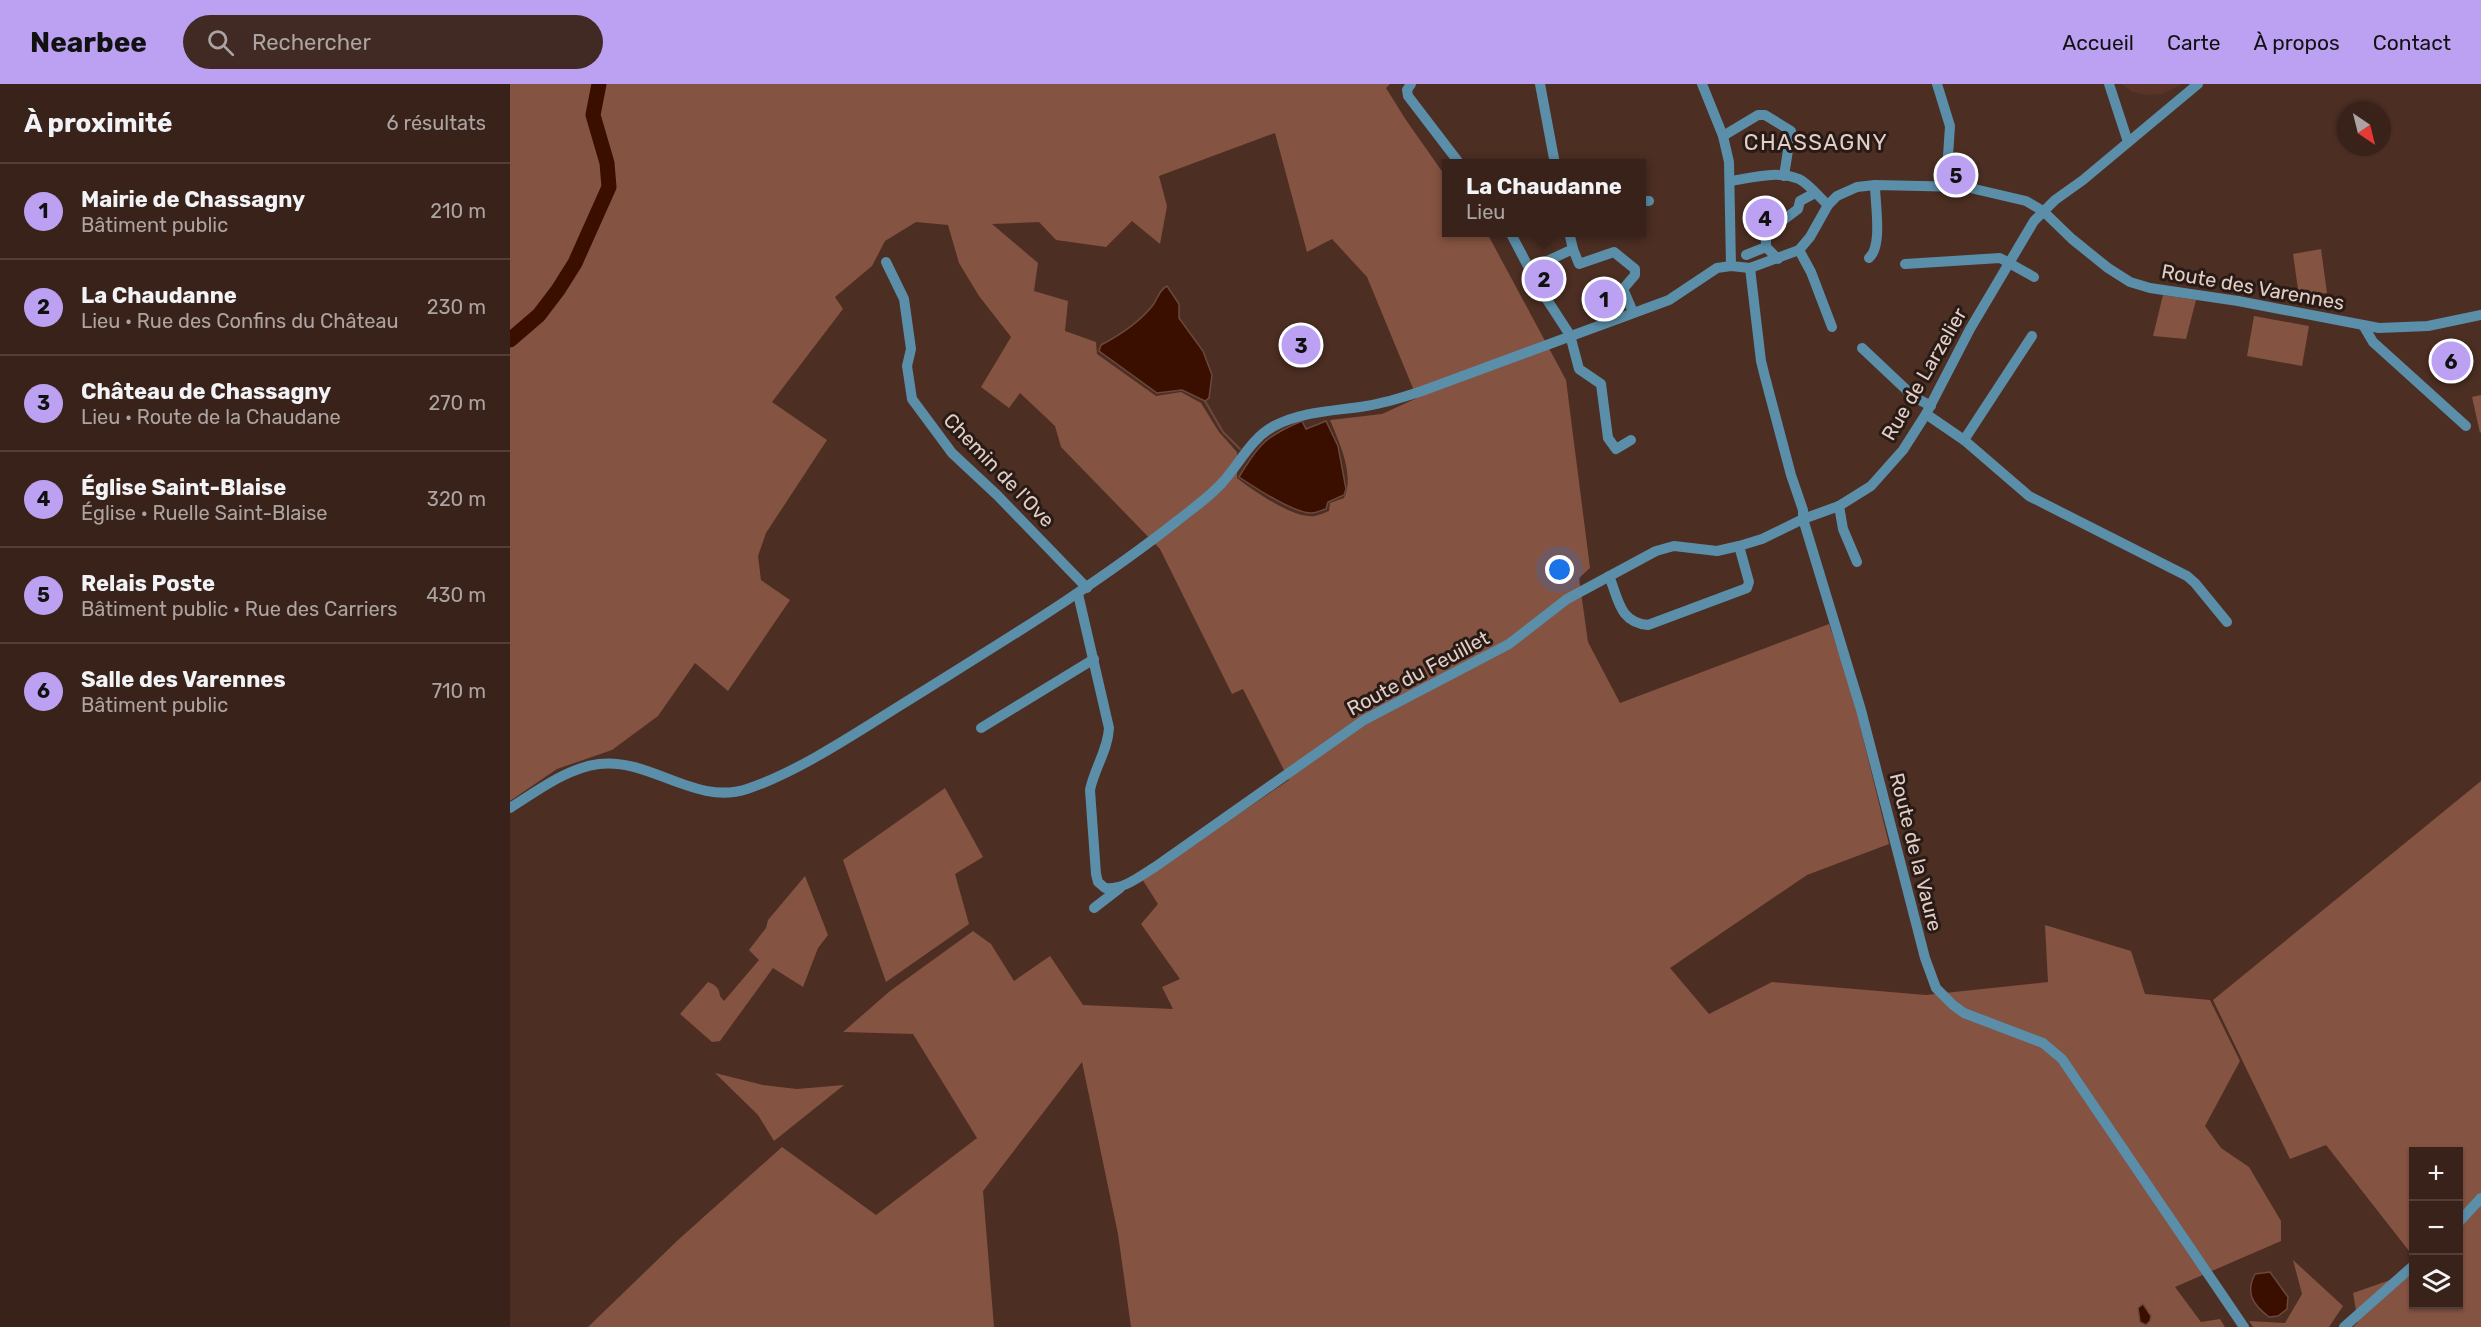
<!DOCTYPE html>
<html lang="fr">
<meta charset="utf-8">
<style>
:root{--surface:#39221a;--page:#402a23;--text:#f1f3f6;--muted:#aba4a2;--line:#533f39;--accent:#bca0f2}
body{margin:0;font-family:Rubik,sans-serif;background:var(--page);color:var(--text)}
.controls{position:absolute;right:18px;bottom:18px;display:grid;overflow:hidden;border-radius:0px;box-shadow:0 2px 4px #0004}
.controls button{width:54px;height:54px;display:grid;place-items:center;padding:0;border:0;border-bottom:2px solid var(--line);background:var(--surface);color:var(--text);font:30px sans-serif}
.compass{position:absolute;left:1827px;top:18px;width:54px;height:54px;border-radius:50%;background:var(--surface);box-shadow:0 2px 4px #0004;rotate:145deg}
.you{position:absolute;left:1050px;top:486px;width:21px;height:21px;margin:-15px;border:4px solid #fff;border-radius:50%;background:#1a73e8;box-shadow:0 0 0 9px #1a73e833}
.badge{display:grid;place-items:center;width:39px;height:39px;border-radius:50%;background:var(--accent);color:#111;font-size:20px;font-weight:700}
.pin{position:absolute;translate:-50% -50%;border:3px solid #fff;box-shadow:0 2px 6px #0006}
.popup{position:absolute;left:932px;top:75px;width:204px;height:78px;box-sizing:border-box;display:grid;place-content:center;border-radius:0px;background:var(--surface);filter:drop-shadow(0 2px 4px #0005);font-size:20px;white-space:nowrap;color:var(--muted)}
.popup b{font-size:22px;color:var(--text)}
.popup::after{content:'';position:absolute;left:50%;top:100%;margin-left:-12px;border:12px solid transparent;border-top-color:var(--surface)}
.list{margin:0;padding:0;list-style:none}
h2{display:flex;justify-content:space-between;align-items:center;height:78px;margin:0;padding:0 24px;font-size:26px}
h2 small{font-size:20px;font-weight:400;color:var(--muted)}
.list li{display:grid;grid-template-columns:39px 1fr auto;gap:18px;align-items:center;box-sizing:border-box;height:96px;padding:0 24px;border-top:2px solid var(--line)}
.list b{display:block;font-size:22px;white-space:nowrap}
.list p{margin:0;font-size:20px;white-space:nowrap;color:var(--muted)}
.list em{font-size:20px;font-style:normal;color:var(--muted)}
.icon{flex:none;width:33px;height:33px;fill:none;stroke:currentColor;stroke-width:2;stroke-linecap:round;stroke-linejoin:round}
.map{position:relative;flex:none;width:1971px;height:1243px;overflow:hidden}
header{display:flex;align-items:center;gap:36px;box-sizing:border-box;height:84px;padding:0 30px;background:var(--accent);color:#111}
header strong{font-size:28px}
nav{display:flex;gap:33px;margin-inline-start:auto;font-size:21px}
.search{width:420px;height:54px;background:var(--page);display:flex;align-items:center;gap:15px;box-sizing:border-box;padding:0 21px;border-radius:33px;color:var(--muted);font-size:22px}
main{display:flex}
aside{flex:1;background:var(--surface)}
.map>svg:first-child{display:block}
</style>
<header>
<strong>Nearbee</strong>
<div class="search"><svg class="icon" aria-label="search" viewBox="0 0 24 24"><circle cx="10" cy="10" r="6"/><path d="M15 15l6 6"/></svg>Rechercher</div>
<nav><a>Accueil</a><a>Carte</a><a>À propos</a><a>Contact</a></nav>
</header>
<main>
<aside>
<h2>À proximité<small>6 résultats</small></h2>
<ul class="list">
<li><span class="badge">1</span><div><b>Mairie de Chassagny</b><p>Bâtiment public</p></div><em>210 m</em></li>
<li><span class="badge">2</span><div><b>La Chaudanne</b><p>Lieu · Rue des Confins du Château</p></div><em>230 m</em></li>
<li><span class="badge">3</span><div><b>Château de Chassagny</b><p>Lieu · Route de la Chaudane</p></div><em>270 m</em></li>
<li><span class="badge">4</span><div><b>Église Saint-Blaise</b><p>Église · Ruelle Saint-Blaise</p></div><em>320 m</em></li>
<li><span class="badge">5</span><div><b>Relais Poste</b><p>Bâtiment public · Rue des Carriers</p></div><em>430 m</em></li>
<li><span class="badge">6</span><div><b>Salle des Varennes</b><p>Bâtiment public</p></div><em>710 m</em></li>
</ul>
</aside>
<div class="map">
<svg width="1971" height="1243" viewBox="0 0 1971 1243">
<rect width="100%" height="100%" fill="#4c2e23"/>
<polygon fill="#5a3427" points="1612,0 1673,0 1652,10 1637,11 1622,8"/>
<g fill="#855341" fill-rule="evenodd">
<path d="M0,0H880L876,4L896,36L936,93V148L977,149L1056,296L1080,484L1069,494L1078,558L1110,619L1319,540L1340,601L1379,760L1297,791L1160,884L1199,930L1262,898L1416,911L1538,898L1535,841L1621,867L1635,910L1700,916L1730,977L1695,1042L1711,1064L1739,1083L1771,1137V1157L1665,1203L1691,1238L1710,1235L1715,1243H621L608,1150L572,978L473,1107L484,1243H78L168,1156L272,1063L366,1131L467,1054L403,950L333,948L380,907L463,847L481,860L504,897L540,872L573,921L663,925L652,903L670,895L631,840L648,820L632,795L779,696L733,605L722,610L650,465L551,363L545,342L510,309L499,324L471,303L501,253L469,212L449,179L438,141L406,138L375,157L362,182L325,213L333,225L262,318L317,356L256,449L248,472L251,496L280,516L218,607L185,579L148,632L102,666L47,685L0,717ZM765,49L797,168L822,155L857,193L907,314L872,330L820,336C829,358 845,391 834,414L820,419L819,427C814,429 809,431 805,432C783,435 744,407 727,394V368L709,348L691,319L671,308L646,312L587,270L586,258L555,247L558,217L524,207L528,179L482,140L529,138L546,156L596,163L622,137L650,160L657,122L649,92Z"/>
<polygon points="1811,165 1817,209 1789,212 1783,170"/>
<polygon points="1653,211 1686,216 1676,255 1643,252"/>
<polygon points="1744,232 1799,242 1792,282 1737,272"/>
<polygon points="1971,311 1971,348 1970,349 1962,313"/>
<polygon points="1971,697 1971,1243 1843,1243 1848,1238 1843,1209 1903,1188 1904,1220 1948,1220 1948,1068 1904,1068 1903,1172 1816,1061 1780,1075 1703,916"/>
<polygon points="435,704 473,773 445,790 459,840 376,898 333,776"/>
<path d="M295,792L318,851L308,864L293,903L263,884L210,957L202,958L170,930L198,898C206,901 209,904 210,912L214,917L249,876L239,866L256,844L258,836Z"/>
<polygon points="205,989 253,1001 287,1005 334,1001 264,1057 248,1031"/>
<polygon points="1783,1176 1833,1222 1819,1243 1743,1243 1739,1237 1775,1239 1792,1210"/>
</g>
<g fill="#3b0f00" stroke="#6d483c" stroke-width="1.5">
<path d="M657,202L669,220V234L693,267L702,291L699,314L695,317L672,306L647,309L589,267L591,261C610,251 629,239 643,221C648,214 649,206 657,202Z"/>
<path d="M792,337L796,345L816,337L828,362L836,405L834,411L818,418L816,425C811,426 807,429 802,429C785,430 744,403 729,393C749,360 756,352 792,337Z"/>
<path d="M1760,1188L1778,1213L1777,1225L1768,1232L1759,1233C1743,1221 1735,1209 1745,1190Z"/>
<polygon points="1633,1220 1641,1232 1640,1237 1636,1241 1630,1238 1628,1224"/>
</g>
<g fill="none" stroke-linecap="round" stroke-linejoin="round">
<polyline stroke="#6d483c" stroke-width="2" points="695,317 713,348 730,365"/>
<polyline stroke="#3b0f00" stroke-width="15" points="0,256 29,231 48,206 65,179 99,103 97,79 83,31 89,0"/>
<g stroke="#5a8ea9" stroke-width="10">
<polyline points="901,0 897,6 898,12 950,80"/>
<polyline points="1030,0 1045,80"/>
<polyline points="1192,0 1213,52 1219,78 1221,182"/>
<polyline points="1427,0 1440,42 1436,102"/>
<polyline points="1599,0 1618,58"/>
<polyline points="1213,52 1248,31 1255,31 1281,47 1274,92"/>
<path d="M1221,97C1241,94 1268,86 1289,95C1299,100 1309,113 1318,121"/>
<polyline points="1132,117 1139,117"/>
<polyline points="1000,148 1030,205 1060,251 1069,285 1091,300 1098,354 1106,365 1121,356"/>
<polyline points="1256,163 1256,149 1288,125 1290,117 1305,109"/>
<polyline points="1063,165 1069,180 1104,168 1125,185 1125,191 1113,205 1123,228"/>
<polyline points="1289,166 1301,188 1322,243"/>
<polyline points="1236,171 1256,163 1268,175"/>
<path d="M1359,174C1373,162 1365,120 1365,101"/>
<polyline points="376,178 394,215 401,265 397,282 402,315 442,369 487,411 577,504"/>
<polyline points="1395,180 1490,174 1524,193"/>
<polyline points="1240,184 1251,277 1255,293 1281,391 1293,426 1293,435 1351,626 1415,874 1426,904 1443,921 1454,929 1533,959 1552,975 1734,1243"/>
<polyline points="1020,185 1063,165 1059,148"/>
<polyline points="1853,241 1863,258 1956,342"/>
<polyline points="1352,264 1404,313 1421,322"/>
<polyline points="1416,330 1454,356 1522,252"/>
<polyline points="1454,356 1519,412 1677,492 1685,499 1717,538"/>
<polyline points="1329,422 1333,445 1347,478"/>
<path d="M1099,492C1109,516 1109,538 1138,541L1237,504L1239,498L1229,462"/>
<path d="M568,510L599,644C598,666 584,685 580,706L586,790L588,798L595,804C614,806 630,792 645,783L854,636L999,560L1057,515L1146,467L1164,462L1207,467L1229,462L1252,455L1293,435L1329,422L1361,402L1393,366L1416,330L1460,245L1524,137L1545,116L1573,96L1688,0"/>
<polyline points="471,644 584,575"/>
<path d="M0,724C27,707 57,684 89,680C141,674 185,722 237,705C289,688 352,645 399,616C490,559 582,504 667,437C682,425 698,414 711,400C729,381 740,355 764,342C793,327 825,327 856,322C876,319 894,313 912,307L1159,216L1207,184L1221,182L1240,184L1289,166L1300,153L1318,121L1327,112L1347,103L1365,101L1456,103L1516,117L1533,127L1562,155L1598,184L1620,198L1640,204L1728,217L1869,244L1918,242L1971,231"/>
<polyline points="584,824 610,804"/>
<polyline points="1948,1139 1971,1114"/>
<polyline points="1834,1243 1904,1181"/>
</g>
</g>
<g text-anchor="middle" stroke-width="6" stroke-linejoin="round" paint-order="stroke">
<g font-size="20" fill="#e2cec7" stroke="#281a15">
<text transform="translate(1743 203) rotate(10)" y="7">Route des Varennes</text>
<text transform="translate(1414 290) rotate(-60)" y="7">Rue de Larzelier</text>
<text transform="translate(489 386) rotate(46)" y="7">Chemin de l'Ove</text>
<text transform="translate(908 589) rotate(-28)" y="7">Route du Feuillet</text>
<text transform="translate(1406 768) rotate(76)" y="7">Route de la Vaure</text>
</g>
<g font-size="22" letter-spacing="1.5" fill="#e2cec7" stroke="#281a15">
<text x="1306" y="66">CHASSAGNY</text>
</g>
</g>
</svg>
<div class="controls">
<button>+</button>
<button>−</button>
<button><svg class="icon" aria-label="layers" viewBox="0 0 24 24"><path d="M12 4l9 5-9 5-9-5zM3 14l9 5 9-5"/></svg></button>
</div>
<svg class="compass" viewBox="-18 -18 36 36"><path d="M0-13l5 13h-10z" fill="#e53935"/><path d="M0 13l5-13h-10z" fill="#aba4a2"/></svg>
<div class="you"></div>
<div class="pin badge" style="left:1094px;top:215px">1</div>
<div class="pin badge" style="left:1034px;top:195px">2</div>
<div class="popup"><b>La Chaudanne</b>Lieu</div>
<div class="pin badge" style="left:791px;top:261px">3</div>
<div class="pin badge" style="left:1255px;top:134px">4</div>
<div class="pin badge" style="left:1446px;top:91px">5</div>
<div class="pin badge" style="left:1941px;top:277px">6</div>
</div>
</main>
